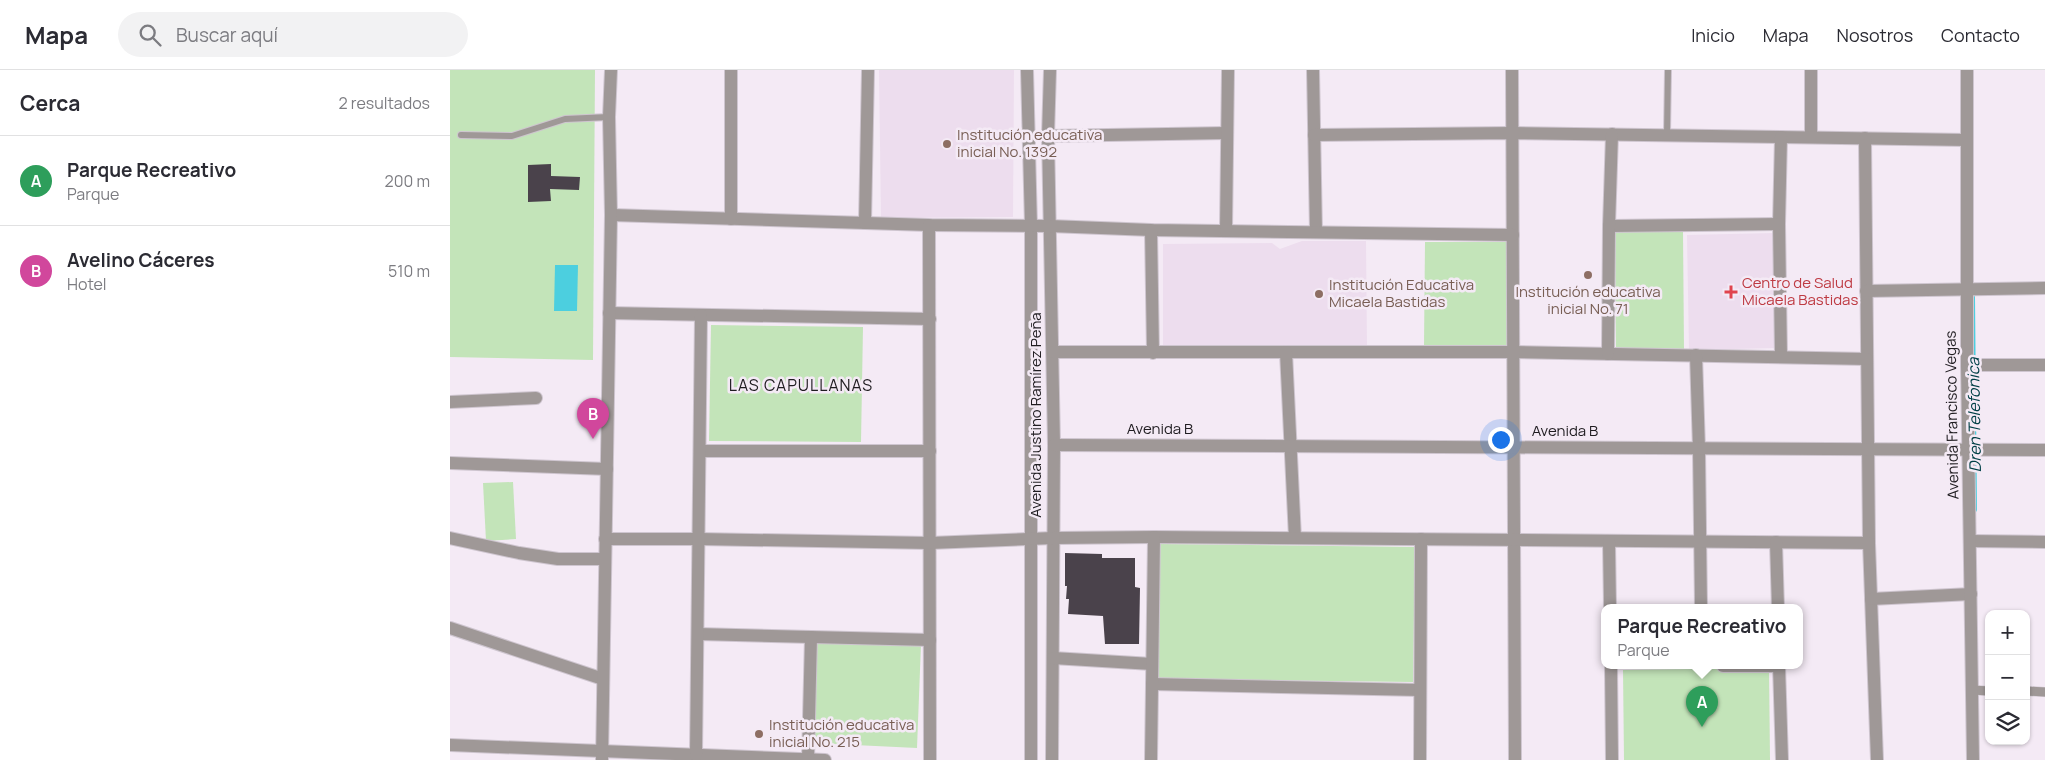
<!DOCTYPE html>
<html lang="es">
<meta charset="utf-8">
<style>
:root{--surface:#fff;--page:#f2f2f3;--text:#2b2b33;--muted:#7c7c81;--line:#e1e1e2;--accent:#ea580c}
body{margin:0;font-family:Manrope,sans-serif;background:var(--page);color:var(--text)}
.controls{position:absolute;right:15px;bottom:15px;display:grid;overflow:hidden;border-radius:10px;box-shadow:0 1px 4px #0004}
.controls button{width:45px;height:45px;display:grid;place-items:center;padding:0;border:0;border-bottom:1px solid var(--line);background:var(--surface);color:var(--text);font:25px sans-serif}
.you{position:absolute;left:1050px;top:369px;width:18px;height:18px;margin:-12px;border:4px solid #fff;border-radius:50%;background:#1a73e8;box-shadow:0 0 0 8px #1a73e833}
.badge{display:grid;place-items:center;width:32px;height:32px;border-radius:50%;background:var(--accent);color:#fff;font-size:16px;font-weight:700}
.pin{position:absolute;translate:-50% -41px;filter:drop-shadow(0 1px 2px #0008)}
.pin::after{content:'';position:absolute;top:26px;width:18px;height:15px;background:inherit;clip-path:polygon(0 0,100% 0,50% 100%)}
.popup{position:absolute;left:1151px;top:534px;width:202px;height:65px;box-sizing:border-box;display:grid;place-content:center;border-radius:10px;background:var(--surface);filter:drop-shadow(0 1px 4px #0005);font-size:16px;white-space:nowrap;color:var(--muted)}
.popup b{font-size:19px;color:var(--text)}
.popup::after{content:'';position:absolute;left:50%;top:100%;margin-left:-10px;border:10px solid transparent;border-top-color:var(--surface)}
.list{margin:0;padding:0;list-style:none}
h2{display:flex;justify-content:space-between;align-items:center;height:65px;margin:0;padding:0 20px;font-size:21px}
h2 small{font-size:16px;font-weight:400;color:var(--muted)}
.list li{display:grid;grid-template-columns:32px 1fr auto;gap:15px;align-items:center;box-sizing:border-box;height:90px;padding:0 20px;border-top:1px solid var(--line)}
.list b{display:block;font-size:19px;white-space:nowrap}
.list p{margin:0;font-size:16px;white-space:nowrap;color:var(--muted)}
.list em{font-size:16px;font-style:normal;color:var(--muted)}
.icon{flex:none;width:28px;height:28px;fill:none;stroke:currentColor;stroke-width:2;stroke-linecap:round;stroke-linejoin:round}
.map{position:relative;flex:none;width:1595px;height:690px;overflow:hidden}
header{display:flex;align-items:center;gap:30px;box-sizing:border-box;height:70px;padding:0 25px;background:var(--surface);border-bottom:1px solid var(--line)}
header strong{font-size:24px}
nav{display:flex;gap:28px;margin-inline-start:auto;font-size:18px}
.search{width:350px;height:45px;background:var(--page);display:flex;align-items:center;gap:12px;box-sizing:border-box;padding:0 18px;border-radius:28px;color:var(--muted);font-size:19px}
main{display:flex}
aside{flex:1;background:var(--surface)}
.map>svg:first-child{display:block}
</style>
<header>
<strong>Mapa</strong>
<div class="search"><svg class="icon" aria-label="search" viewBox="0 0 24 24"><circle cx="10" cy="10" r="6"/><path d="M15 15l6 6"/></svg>Buscar aquí</div>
<nav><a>Inicio</a><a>Mapa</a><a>Nosotros</a><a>Contacto</a></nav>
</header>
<main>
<aside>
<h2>Cerca<small>2 resultados</small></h2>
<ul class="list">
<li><span class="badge" style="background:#2e9e5b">A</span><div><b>Parque Recreativo</b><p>Parque</p></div><em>200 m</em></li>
<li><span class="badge" style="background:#d1479c">B</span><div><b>Avelino Cáceres</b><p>Hotel</p></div><em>510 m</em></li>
</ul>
</aside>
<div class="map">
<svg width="1595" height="690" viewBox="0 0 1595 690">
<rect width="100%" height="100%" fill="#f4eaf5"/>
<g fill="#edddee">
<polygon points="429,0 564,0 563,147 431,148"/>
<polygon points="1324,163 1326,278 1239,280 1237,165"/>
<polygon points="852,171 916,171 917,277 713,279 713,174 822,173 830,179"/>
</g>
<g fill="#c3e4b9">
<polygon points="0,0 145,0 143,290 0,287"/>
<polygon points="1165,161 1233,161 1234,279 1166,278"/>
<polygon points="975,172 1058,172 1058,276 974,276"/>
<polygon points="261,255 413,257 411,372 259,371"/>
<polygon points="63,412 66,469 36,471 33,413"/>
<polygon points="709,474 965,477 963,612 707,609"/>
<polygon points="364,571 471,574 467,678 363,673"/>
<polygon points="1319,598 1320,690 1174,690 1173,600"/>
</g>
<polygon fill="#4ccfdf" points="105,195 128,195 127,241 104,241"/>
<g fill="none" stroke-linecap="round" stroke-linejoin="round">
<polyline stroke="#4ccfdf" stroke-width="4" points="1523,227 1525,440"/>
</g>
<g fill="#4a424b">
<polygon points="101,94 101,106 130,107 129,120 100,119 101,131 78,132 78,95"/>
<polygon points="615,483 652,484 652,488 685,488 685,517 690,518 689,574 655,574 653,546 618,544 619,529 616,529 617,516 615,516"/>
</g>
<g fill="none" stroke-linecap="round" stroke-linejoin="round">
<defs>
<g id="service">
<polyline points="11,65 62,66 115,49 159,47"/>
<polyline points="1217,65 1218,0"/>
</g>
<g id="pedestrian">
<polyline points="1522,620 1539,621"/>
<polyline points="1576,621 1595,622"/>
</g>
<g id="minor">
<polyline points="577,0 581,156 581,690"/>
<polyline points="600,0 598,66 604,375 602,690"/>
<polyline points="863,0 866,162"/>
<polyline points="1062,0 1065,690"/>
<polyline points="1361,0 1361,67"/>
<polyline points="864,65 1063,63 1517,70"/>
<polyline points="598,66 777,63"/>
<polyline points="1331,67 1329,154 1331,287"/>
<polyline points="1415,68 1419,473 1427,690"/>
<polyline points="161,145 479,155 600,156 701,160 1063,165"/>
<polyline points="281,149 281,0"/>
<polyline points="415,153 418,0"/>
<polyline points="479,155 480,690"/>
<polyline points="1159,156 1329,154"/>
<polyline points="701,160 703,283"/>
<polyline points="776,161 778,0"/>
<polyline points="1416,221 1595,218"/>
<polyline points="159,243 480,249"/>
<polyline points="603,282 1063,282 1417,289"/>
<polyline points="836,282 845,468"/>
<polyline points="1158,284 1159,156 1162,64"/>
<polyline points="1246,285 1249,379 1251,538"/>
<polyline points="1517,295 1595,295"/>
<polyline points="0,332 86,328"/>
<polyline points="604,375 1595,380"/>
<polyline points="250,381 480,381"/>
<polyline points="0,393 157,399"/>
<polyline points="0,468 69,483 108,489 155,489"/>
<polyline points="155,469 249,469 480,473 603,468 704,467 1419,473"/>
<polyline points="1159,471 1160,538"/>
<polyline points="1520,471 1595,472"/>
<polyline points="1326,472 1328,538"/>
<polyline points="1421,529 1521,524"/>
<polyline points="0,558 153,609"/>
<polyline points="248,564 480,570"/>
<polyline points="603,588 702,594"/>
<polyline points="1161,596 1162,690"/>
<polyline points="1273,596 1330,596"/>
<polyline points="1329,596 1332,690"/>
<polyline points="702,614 970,620"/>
<polyline points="0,675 375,690"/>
<polyline points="246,685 251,245"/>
<polyline points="358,689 361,567"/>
<polyline points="152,690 161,145 159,47 161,0"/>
<polyline points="701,690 704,467"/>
<polyline points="970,690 971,469"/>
</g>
<polyline id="tertiary" points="1517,0 1517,295 1523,690"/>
</defs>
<use href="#service" stroke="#cec5cf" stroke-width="8"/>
<use href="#pedestrian" stroke="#cec5cf" stroke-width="10"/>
<use href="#minor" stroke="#cec5cf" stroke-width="14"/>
<use href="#tertiary" stroke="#cec5cf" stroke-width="14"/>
<use href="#service" stroke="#9f9897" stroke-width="6"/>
<use href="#pedestrian" stroke="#9f9897" stroke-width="9"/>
<use href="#minor" stroke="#9f9897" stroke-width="12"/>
<use href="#tertiary" stroke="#9f9897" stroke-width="12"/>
</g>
<g fill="#8d6e63" stroke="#f4eaf5" stroke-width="2">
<circle cx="497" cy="74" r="5"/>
<circle cx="1138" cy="205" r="5"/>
<circle cx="869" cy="224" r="5"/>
<circle cx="309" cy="664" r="5"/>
</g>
<path fill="#e0444e" stroke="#f4eaf5" stroke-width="2" d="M1278.5 214.5h5v5h5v5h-5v5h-5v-5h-5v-5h5z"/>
<g text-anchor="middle" stroke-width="5" stroke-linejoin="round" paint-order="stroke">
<g font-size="15" fill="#785e54" stroke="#f4eaf5" text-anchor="start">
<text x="507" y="70">Institución educativa<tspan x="507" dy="17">inicial No. 1392</tspan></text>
<text x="879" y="220">Institución Educativa<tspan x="879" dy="17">Micaela Bastidas</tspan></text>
<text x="1138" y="227" text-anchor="middle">Institución educativa<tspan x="1138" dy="17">inicial No. 71</tspan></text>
<text x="319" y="660">Institución educativa<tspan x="319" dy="17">inicial No. 215</tspan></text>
</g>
<g font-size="15" fill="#be3a42" stroke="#f4eaf5" text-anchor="start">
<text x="1292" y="218">Centro de Salud<tspan x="1292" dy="17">Micaela Bastidas</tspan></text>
</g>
<g font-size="15" fill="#1f1c20" stroke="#f4eaf5">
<text transform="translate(586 345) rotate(-90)" y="5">Avenida Justino Ramírez Peña</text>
<text transform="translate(1502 345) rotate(-91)" y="5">Avenida Francisco Vegas</text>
<text x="710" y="364">Avenida B</text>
<text x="1115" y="366">Avenida B</text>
</g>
<g font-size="16" letter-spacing="1" fill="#1f1c20" stroke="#f4eaf5">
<text x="351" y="321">LAS CAPULLANAS</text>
</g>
<g font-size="16" font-style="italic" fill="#014047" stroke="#f4eaf5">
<text transform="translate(1524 345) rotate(-91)" y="6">Dren Telefonica</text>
</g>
</g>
</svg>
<div class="controls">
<button>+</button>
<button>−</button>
<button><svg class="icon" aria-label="layers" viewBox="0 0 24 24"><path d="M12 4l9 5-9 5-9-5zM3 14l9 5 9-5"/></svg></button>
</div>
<div class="you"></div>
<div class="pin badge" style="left:1252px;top:657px;background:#2e9e5b">A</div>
<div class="popup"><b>Parque Recreativo</b>Parque</div>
<div class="pin badge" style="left:143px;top:369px;background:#d1479c">B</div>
</div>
</main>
